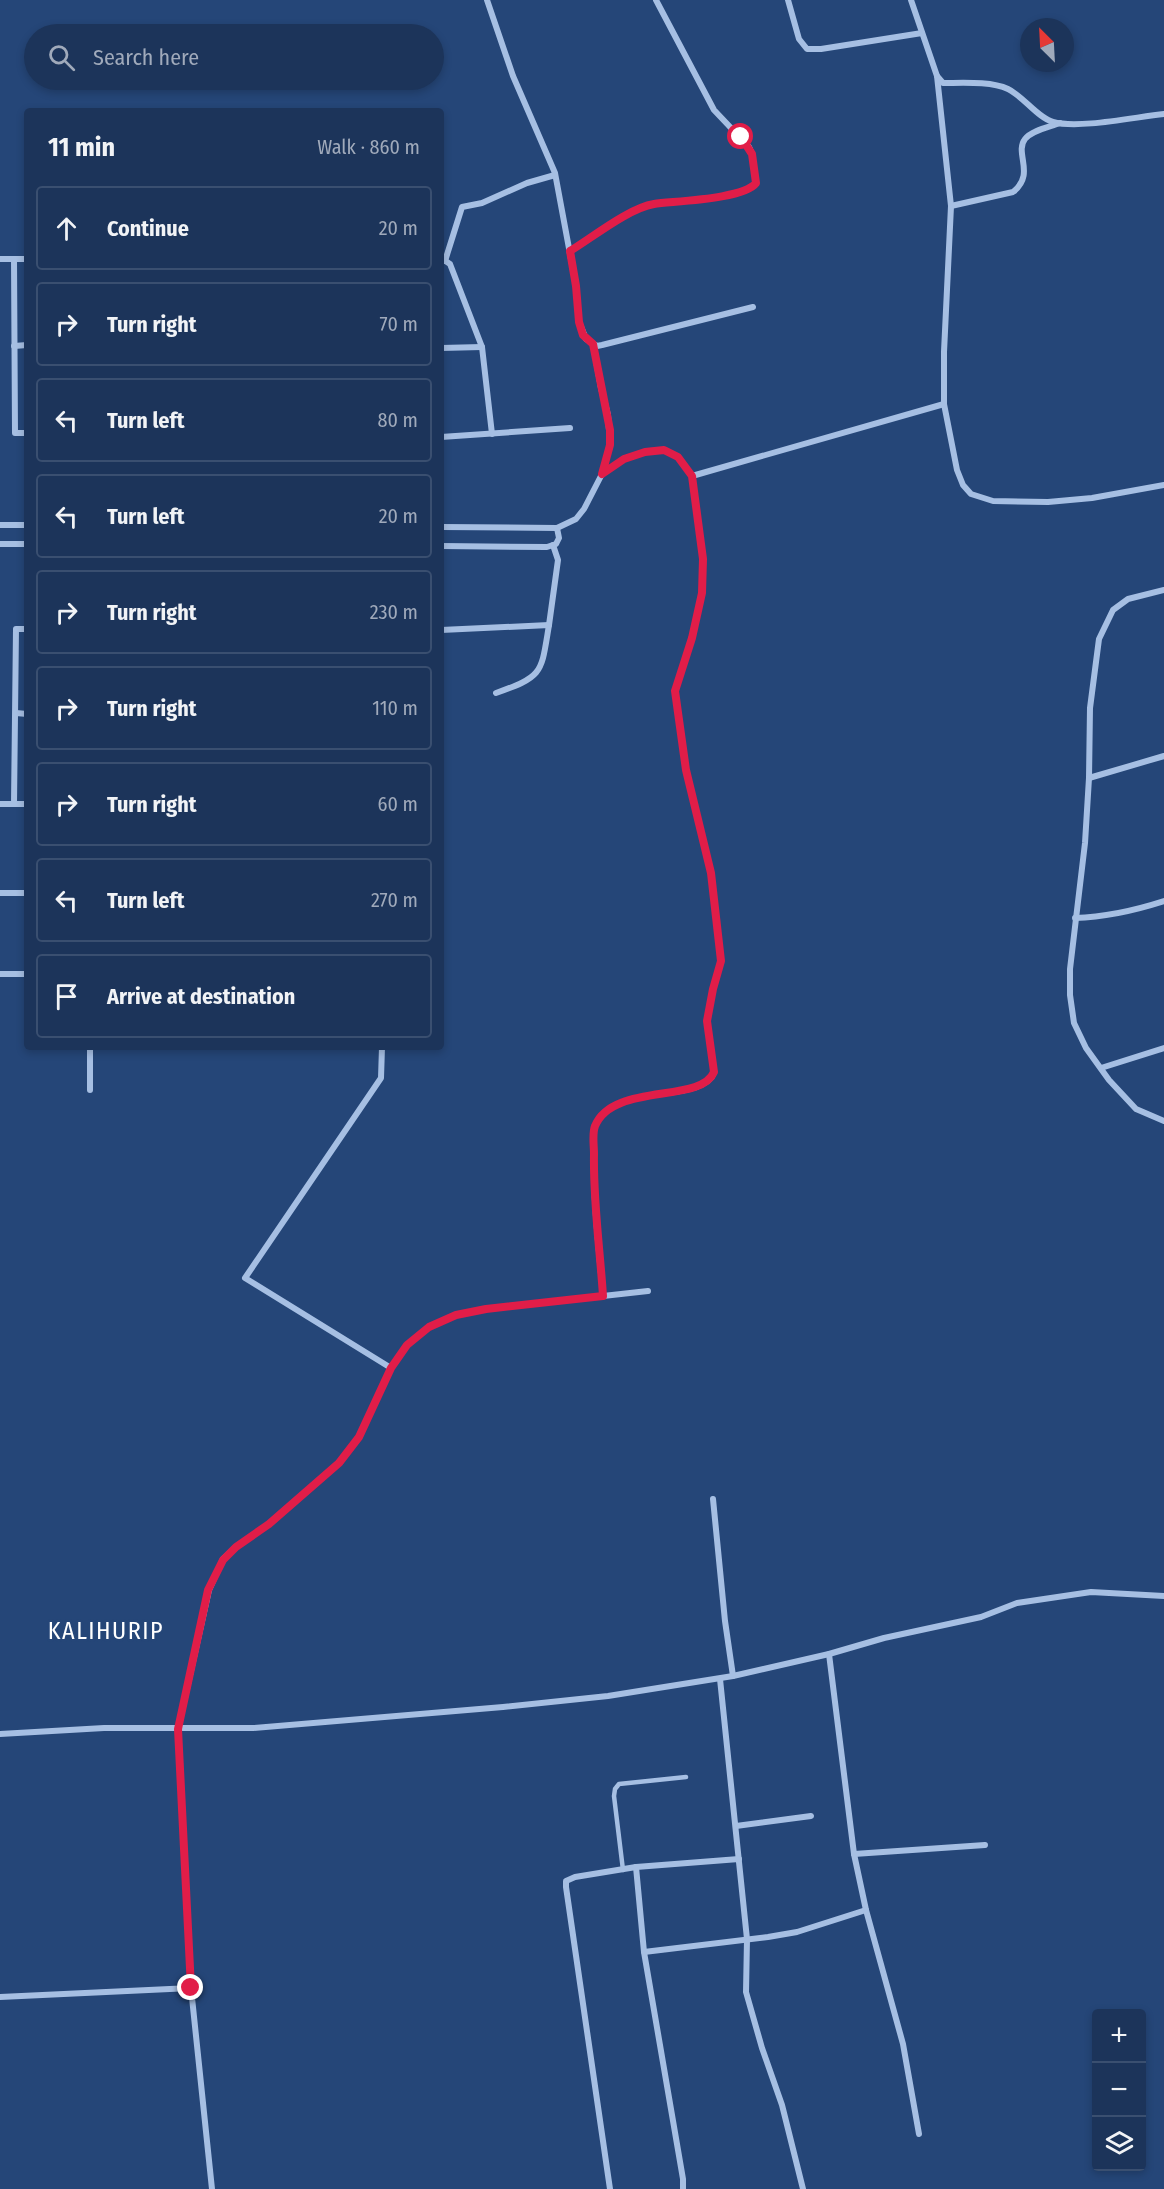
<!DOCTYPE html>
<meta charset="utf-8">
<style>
:root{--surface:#1c345a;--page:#293f63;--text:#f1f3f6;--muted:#a0aabb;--line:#3a4f70}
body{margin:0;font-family:"Fira Sans Condensed",sans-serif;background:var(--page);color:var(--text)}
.controls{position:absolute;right:18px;bottom:18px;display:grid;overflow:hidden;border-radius:6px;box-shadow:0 3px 9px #0003}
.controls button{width:54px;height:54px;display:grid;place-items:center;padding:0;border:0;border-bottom:2px solid var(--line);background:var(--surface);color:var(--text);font:30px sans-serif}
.compass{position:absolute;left:1020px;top:18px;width:54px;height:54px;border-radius:50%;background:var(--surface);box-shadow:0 3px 9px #0003;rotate:336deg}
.stop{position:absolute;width:18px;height:18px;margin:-14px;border:4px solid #e11d48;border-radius:50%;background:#fff}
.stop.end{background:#e11d48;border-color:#fff;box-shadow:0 2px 6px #0008}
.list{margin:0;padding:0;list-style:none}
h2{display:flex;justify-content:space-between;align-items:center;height:78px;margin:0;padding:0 24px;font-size:26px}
h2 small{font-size:20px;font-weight:400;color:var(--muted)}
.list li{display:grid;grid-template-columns:39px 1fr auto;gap:18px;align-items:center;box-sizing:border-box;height:84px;margin:0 12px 12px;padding:0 12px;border:2px solid var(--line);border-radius:6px}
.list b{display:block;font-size:22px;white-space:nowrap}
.list em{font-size:20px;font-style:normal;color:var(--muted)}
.icon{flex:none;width:33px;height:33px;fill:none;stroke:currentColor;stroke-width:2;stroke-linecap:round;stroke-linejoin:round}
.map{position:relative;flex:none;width:1164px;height:2189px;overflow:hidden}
.search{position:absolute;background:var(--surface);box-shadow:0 3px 9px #0003;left:24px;top:24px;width:420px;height:66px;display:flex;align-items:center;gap:15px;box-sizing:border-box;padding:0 21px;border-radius:33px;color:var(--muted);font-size:22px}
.panel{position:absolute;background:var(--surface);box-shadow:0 3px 9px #0003;left:24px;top:108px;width:420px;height:942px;border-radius:6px}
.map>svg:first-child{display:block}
</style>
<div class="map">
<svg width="1164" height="2189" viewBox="0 0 1164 2189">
<rect width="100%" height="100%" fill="#254678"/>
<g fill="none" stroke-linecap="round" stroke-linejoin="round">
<polyline stroke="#a6bfe3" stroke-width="4.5" points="623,1870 614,1796 615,1789 619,1784 686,1777"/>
<g stroke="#a6bfe3" stroke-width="6">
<polyline points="487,0 513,76 555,173 576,286 579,322 586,339 597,346 602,345 753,307"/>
<polyline points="788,0 799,39 807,49 821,49 922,33"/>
<path d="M911,0L937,76L943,83C962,83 991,81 1008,89C1023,96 1038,118 1053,122C1079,129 1135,117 1164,114"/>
<polyline points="937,76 951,206"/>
<path d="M1060,123C1050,127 1032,130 1025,139C1014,153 1036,174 1013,192L951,206L944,352V404L957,470L963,485L971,494L993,501L1048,502L1092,498L1164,485"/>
<path d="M570,251C593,237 629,208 654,204C675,201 745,199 756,183L752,154L749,147L714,110L656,0"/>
<polyline points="441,258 450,264 482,347 492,434"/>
<polyline points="0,259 27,259"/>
<polyline points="14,259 15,433 27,433"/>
<polyline points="445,261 462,207 482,203 527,183 555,175"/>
<polyline points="14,346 27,345"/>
<polyline points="441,348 482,347"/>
<polyline points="441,437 570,428"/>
<polyline points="692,476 944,404"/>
<polyline points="0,525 27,525"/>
<polyline points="441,527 557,528 559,538 556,544 547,547 441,546"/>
<polyline points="557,528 576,519 584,509 602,474 610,445 608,415 601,388 593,344"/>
<polyline points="0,544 27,544"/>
<polyline points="1164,590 1128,599 1113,610 1099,639 1090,708 1089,778 1085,843 1070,969 1070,995 1074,1023 1086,1048 1109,1080 1136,1109 1164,1121"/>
<polyline points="549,625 558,560 553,545"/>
<path d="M441,630L549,625C541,673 544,676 496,693"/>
<polyline points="16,713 27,714"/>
<polyline points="1089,778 1164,756"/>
<polyline points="0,804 27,804"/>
<polyline points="14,804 16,629 27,629"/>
<polyline points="0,893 27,893"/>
<path d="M1075,918C1105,917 1136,910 1164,901"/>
<polyline points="0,974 27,974"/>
<polyline points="90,1047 90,1090"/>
<polyline points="175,1047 178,1047"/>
<polyline points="382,1047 381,1078 245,1278 391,1368"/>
<polyline points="1101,1068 1164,1048"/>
<polyline points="603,1296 648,1291"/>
<polyline points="713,1499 725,1621 733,1676"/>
<polyline points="829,1654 854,1854 866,1910 903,2044 919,2134"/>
<polyline points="720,1679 747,1939 746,1992 762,2048 782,2105 803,2189"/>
<polyline points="0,1734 104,1728 253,1728 503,1707 608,1696 733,1676 829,1654 884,1638 981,1617 1017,1603 1091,1592 1164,1596"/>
<polyline points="736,1826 811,1816"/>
<polyline points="854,1854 985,1845"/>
<polyline points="636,1867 644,1952 683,2179 683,2189"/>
<polyline points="644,1952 768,1937 797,1932 866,1910"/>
<polyline points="0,1997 191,1988"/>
<path d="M212,2189L191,1988L178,1729L209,1590L223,1559L236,1547L269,1524L339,1463L359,1437L391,1368L407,1345L429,1327L456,1315L486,1309L603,1296C599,1249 593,1201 594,1154C594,1145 592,1134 595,1126C613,1082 702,1104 714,1073L707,1021L713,989L721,961L711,873L686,770L675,691L692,638L702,593L703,559L692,476L678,457L664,450L645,452L624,459L602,474"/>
<polyline points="610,2189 566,1887 566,1881 575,1877 636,1867 739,1859"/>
</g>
</g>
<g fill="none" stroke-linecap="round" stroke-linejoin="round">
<path stroke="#e11d48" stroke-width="8" d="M191,1988L178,1729L208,1590L223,1560L236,1547L269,1524L339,1463L359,1437L391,1368L407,1345L429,1327L456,1315L486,1309L603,1296C600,1249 593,1201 594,1154C594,1145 592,1134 595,1126C613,1082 701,1104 714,1072L707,1021L713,989L721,961L711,873L686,770L675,691L692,638L702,593L703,559L692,476L678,457L664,450L645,452L624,459L602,474L610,445V430L593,344L583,335L579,322L576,286L570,251C593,237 629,208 654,204C676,201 744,199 756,183L752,154L741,137"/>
</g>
<g text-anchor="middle" stroke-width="5" stroke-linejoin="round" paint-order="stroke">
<g font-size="24" letter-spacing="1.5" fill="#fff" stroke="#254678">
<text x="106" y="1639">KALIHURIP</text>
</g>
</g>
</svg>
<div class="controls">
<button>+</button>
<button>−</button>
<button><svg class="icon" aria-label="layers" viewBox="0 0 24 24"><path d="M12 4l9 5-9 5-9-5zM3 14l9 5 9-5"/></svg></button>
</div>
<svg class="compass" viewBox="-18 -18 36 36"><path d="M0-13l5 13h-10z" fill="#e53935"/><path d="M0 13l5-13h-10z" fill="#a0aabb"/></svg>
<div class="stop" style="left:741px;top:137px"></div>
<div class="stop end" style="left:191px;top:1988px"></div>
<div class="search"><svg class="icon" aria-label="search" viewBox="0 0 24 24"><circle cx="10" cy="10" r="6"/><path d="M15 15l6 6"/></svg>Search here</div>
<section class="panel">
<h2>11 min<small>Walk · 860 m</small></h2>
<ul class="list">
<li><svg class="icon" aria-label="ahead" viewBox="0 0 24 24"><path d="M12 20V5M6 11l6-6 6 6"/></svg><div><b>Continue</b></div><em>20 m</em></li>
<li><svg class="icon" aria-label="right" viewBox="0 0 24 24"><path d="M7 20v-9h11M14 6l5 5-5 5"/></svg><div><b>Turn right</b></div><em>70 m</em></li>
<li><svg class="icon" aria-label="left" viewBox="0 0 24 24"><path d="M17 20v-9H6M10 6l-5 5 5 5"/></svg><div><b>Turn left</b></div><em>80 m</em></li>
<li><svg class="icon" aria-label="left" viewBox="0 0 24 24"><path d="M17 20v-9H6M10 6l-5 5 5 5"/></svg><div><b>Turn left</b></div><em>20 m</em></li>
<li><svg class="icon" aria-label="right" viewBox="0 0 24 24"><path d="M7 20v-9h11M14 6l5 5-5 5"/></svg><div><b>Turn right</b></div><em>230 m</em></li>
<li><svg class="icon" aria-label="right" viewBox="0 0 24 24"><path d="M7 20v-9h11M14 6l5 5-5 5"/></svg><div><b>Turn right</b></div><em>110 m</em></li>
<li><svg class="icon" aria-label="right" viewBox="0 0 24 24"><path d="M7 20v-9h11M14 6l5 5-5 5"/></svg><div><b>Turn right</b></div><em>60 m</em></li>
<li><svg class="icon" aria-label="left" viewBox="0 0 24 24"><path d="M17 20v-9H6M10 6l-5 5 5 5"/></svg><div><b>Turn left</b></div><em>270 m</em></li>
<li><svg class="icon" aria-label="arrive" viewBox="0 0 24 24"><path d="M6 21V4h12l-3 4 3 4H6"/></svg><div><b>Arrive at destination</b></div></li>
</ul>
</section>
</div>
